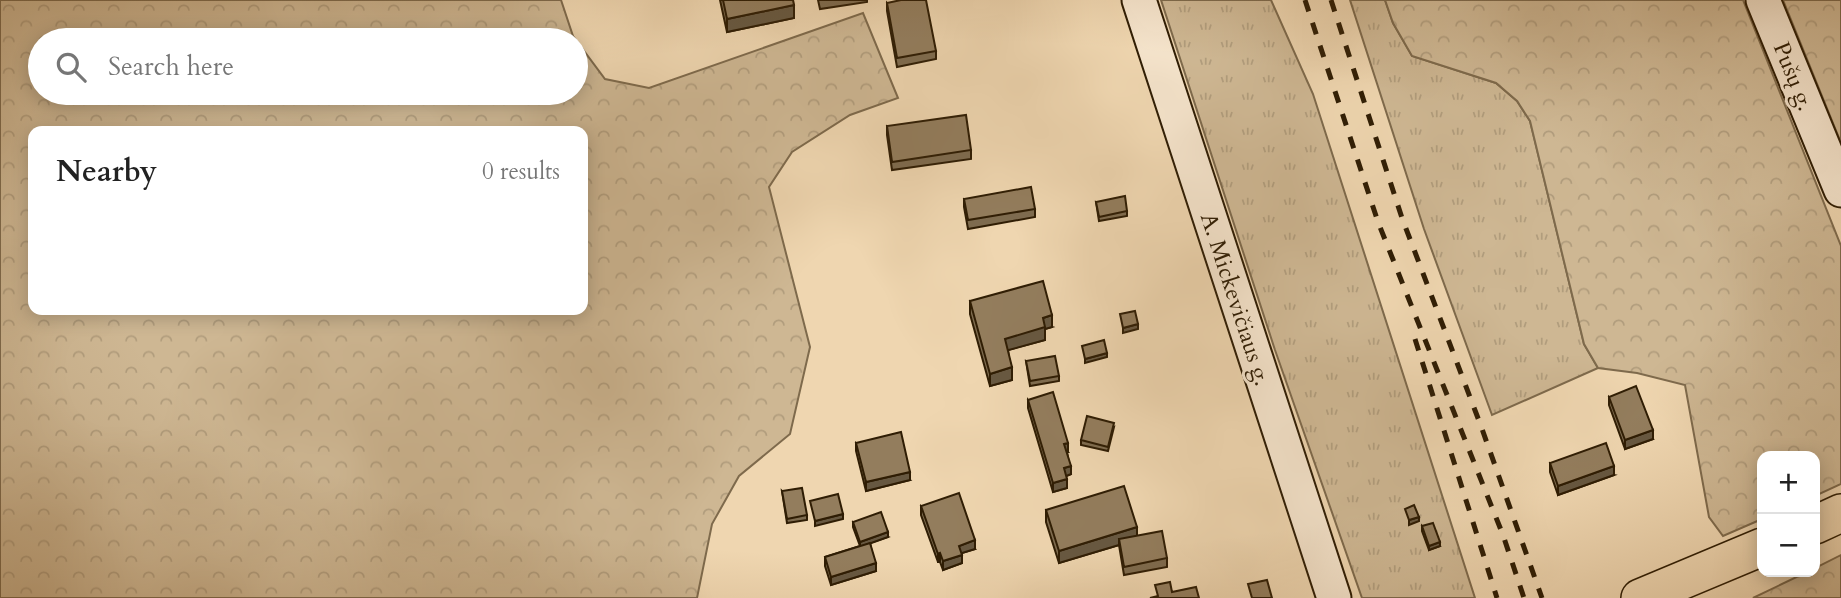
<!DOCTYPE html>
<meta charset="utf-8">
<style>
:root{--surface:#fff;--page:#f2f2f2;--text:#222;--muted:#767676;--line:#e0e0e0}
body{margin:0;font-family:Cardo,serif;background:var(--page);color:var(--text)}
.controls{position:absolute;right:21px;bottom:21px;display:grid;overflow:hidden;border-radius:14px;box-shadow:0 4px 18px #0003}
.controls button{width:63px;height:63px;display:grid;place-items:center;padding:0;border:0;border-bottom:2px solid var(--line);background:var(--surface);color:var(--text);font:35px sans-serif}
.list{margin:0;padding:0;list-style:none}
h2{display:flex;justify-content:space-between;align-items:center;height:91px;margin:0;padding:0 28px;font-size:30px}
h2 small{font-size:23px;font-weight:400;color:var(--muted)}
.icon{flex:none;width:38px;height:38px;fill:none;stroke:currentColor;stroke-width:2;stroke-linecap:round;stroke-linejoin:round}
.map{position:relative;flex:none;width:1841px;height:598px;overflow:hidden}
.search{position:absolute;background:var(--surface);box-shadow:0 4px 18px #0003;left:28px;top:28px;width:560px;height:77px;display:flex;align-items:center;gap:18px;box-sizing:border-box;padding:0 24px;border-radius:38px;color:var(--muted);font-size:26px}
.panel{position:absolute;background:var(--surface);box-shadow:0 4px 18px #0003;left:28px;top:126px;width:560px;height:189px;border-radius:14px}
.map>svg:first-child{display:block}
</style>
<div class="map">
<svg width="1841" height="598" viewBox="0 0 1841 598">
<defs>
<pattern id="grass-tufts" width="24" height="20" patternUnits="userSpaceOnUse" patternTransform="scale(1.75)"><rect width="24" height="20" fill="#ceb793"/><path d="M3 7l-1-3M5 7V3M7 7l1-3M15 17l-1-3M17 17v-4M19 17l1-3" fill="none" stroke="#b19d7d"/></pattern>
<pattern id="forest-crowns" width="20" height="18" patternUnits="userSpaceOnUse" patternTransform="scale(1.75)"><rect width="20" height="18" fill="#ceb793"/><path d="M2 6a3 3 0 1 1 6 0M12 15a3 3 0 1 1 6 0" fill="none" stroke="#b19d7d"/></pattern>
</defs>
<rect width="100%" height="100%" fill="#efd6b0"/>
<filter id="stains"><feTurbulence type="fractalNoise" baseFrequency=".00286" numOctaves="4"/><feColorMatrix values="0 0 0 0 .2 0 0 0 0 .09 0 0 0 0 .02 0 0 0 .5 -.17"/></filter>
<radialGradient id="worn" r=".72"><stop offset=".6" stop-color="#630" stop-opacity="0"/><stop offset="1" stop-color="#630" stop-opacity=".3"/></radialGradient>
<g fill="url(#grass-tufts)" stroke="#7e6a4c" stroke-width="2">
<polygon points="1161,0 1271,0 1313,94 1475,598 1362,598 1275,350"/>
<polygon points="1350,0 1385,0 1393,23 1412,56 1496,83 1517,101 1530,121 1584,344 1598,368 1492,415 1424,229"/>
</g>
<g fill="url(#forest-crowns)" stroke="#7e6a4c" stroke-width="2" fill-rule="evenodd">
<path d="M0,0H561L573,36L605,79L649,88L863,13L898,98L850,115L792,152L769,187L810,347L790,434L739,476L712,524L697,598H0ZM576,40V93H40V40ZM583,131V310H33V131Z"/>
<polygon points="1385,0 1743,0 1841,246 1841,484 1815,496 1815,456 1762,456 1762,519 1723,536 1709,517 1685,385 1637,373 1598,368 1584,344 1530,121 1517,101 1496,83 1412,56 1393,23"/>
<polygon points="1783,0 1841,0 1841,143"/>
<polygon points="1841,555 1841,598 1753,598 1807,572 1815,572 1815,568"/>
</g>
<g fill="none" stroke-linecap="round" stroke-linejoin="round">
<defs>
<g id="secondary">
<polyline points="1139,0 1334,598"/>
<polyline points="1763,0 1841,190"/>
</g>
<g id="primary">
<polyline points="1815,525 1841,513"/>
<polyline points="1640,598 1762,547"/>
</g>
</defs>
<use href="#secondary" stroke="#2f1d04" stroke-width="37"/>
<use href="#primary" stroke="#2f1d04" stroke-width="40"/>
<use href="#secondary" stroke="#f5e4cc" stroke-width="33"/>
<use href="#primary" stroke="#efd6b0" stroke-width="37"/>
<g stroke="#2f1d04" stroke-width="5" stroke-dasharray="12 12" stroke-linecap="butt">
<polyline points="1305,0 1378,222 1503,535 1524,598"/>
<polyline points="1331,0 1402,218 1481,426 1542,598"/>
<polyline points="1415,339 1497,598"/>
</g>
</g>
<g fill="#7e6c50" stroke="#2f1d04" stroke-width="2">
<polygon points="720,0 793,0 794,18 727,32"/>
<polygon points="818,0 867,0 867,2 820,9"/>
<polygon points="887,3 936,51 936,59 897,67 887,11"/>
<polygon points="887,126 971,150 971,159 892,170 887,135"/>
<polygon points="964,199 1035,209 1035,217 968,229 964,207"/>
<polygon points="1096,202 1127,211 1127,216 1099,221"/>
<polygon points="970,301 1052,327 1045,329 1045,340 1008,350 1012,380 990,386 970,314"/>
<polygon points="1026,361 1059,376 1059,381 1030,386"/>
<polygon points="1609,397 1653,439 1625,449 1609,405"/>
<polygon points="1028,400 1068,452 1067,452 1071,474 1066,476 1067,488 1053,492 1028,408"/>
<polygon points="1114,427 1108,451 1081,445 1081,440"/>
<polygon points="856,443 910,480 866,491 856,451"/>
<polygon points="1550,463 1614,475 1558,495 1550,472"/>
<polygon points="782,491 807,515 807,520 787,523"/>
<polygon points="921,506 975,549 962,553 962,563 943,570 940,562 938,562 921,515"/>
<polygon points="1046,510 1137,536 1167,558 1167,567 1124,575 1119,545 1059,563 1046,522"/>
<polygon points="853,522 888,537 870,543 876,571 831,585 825,566 825,557 860,546 853,527"/>
<polygon points="1422,526 1440,546 1429,550 1422,531"/>
</g>
<g fill="#675841" stroke="#2f1d04" stroke-width="2">
<polygon points="794,5 794,18 727,32 727,19"/>
<polygon points="1052,315 1052,327 1045,329 1045,340 1005,351 1005,339 1043,318"/>
<polygon points="1138,324 1138,329 1123,333 1123,328"/>
<polygon points="1107,353 1107,357 1085,363 1085,359"/>
<polygon points="1012,367 1012,380 990,386 990,374"/>
<polygon points="1653,430 1653,439 1625,449 1625,440"/>
<polygon points="1068,443 1068,452 1064,453 1064,444"/>
<polygon points="1071,466 1071,474 1064,477 1064,468"/>
<polygon points="1614,466 1614,475 1558,495 1558,486"/>
<polygon points="910,472 910,480 866,491 866,482"/>
<polygon points="1067,479 1067,488 1053,492 1053,483"/>
<polygon points="843,514 843,519 815,526 815,521"/>
<polygon points="1419,517 1419,521 1409,525 1409,520"/>
<polygon points="1137,527 1137,539 1119,539 1119,545 1059,563 1059,551"/>
<polygon points="888,532 888,537 860,547 860,542"/>
<polygon points="975,540 975,549 959,554 959,546"/>
<polygon points="1440,542 1440,546 1429,550 1429,546"/>
<polygon points="940,553 940,562 938,562 938,554"/>
<polygon points="962,555 962,563 943,570 943,561"/>
<polygon points="876,563 876,571 831,585 831,577"/>
</g>
<g fill="#937d5d" stroke="#2f1d04" stroke-width="2">
<polygon points="723,0 793,0 794,5 727,19"/>
<polygon points="901,0 926,0 936,51 897,58 887,3"/>
<polygon points="966,115 971,150 892,162 887,126"/>
<polygon points="1031,187 1035,209 968,220 964,199"/>
<polygon points="1125,196 1127,211 1099,217 1096,202"/>
<polygon points="1043,281 1052,315 1043,318 1045,327 1005,339 1012,367 990,374 970,301"/>
<polygon points="1135,311 1138,324 1123,328 1120,314"/>
<polygon points="1104,340 1107,353 1085,359 1082,346"/>
<polygon points="1055,356 1059,376 1030,381 1026,361"/>
<polygon points="1636,386 1653,430 1625,440 1609,397"/>
<polygon points="1053,392 1068,443 1064,444 1071,466 1064,468 1067,479 1053,483 1028,400"/>
<polygon points="1087,416 1114,423 1108,447 1081,440"/>
<polygon points="901,432 910,472 866,482 856,443"/>
<polygon points="1606,443 1614,466 1558,486 1550,463"/>
<polygon points="1124,486 1137,527 1059,551 1046,510"/>
<polygon points="802,488 807,515 787,519 782,491"/>
<polygon points="959,493 975,540 959,546 962,555 943,561 940,553 938,554 921,506"/>
<polygon points="838,494 843,514 815,521 810,501"/>
<polygon points="1414,505 1419,517 1409,520 1405,509"/>
<polygon points="881,512 888,532 860,542 853,522"/>
<polygon points="1433,523 1440,542 1429,546 1422,526"/>
<polygon points="1162,531 1167,558 1124,567 1119,539"/>
<polygon points="870,543 876,563 831,577 825,557"/>
<polygon points="1267,580 1272,598 1252,598 1248,584"/>
<polygon points="1170,582 1172,592 1196,587 1199,598 1150,598 1158,596 1155,585"/>
</g>
<g text-anchor="middle" stroke-width="6" stroke-linejoin="round" paint-order="stroke">
<g font-size="23" fill="#2f1d04" stroke="#f5e4cc">
<text transform="translate(1794 76) rotate(68)" y="8">Pušų g.</text>
<text transform="translate(1236 299) rotate(72)" y="8">A. Mickevičiaus g.</text>
</g>
</g>
<rect width="100%" height="100%" filter="url(#stains)"/>
<rect width="100%" height="100%" fill="url(#worn)"/>
</svg>
<div class="controls">
<button>+</button>
<button>−</button>
</div>
<div class="search"><svg class="icon" aria-label="search" viewBox="0 0 24 24"><circle cx="10" cy="10" r="6"/><path d="M15 15l6 6"/></svg>Search here</div>
<section class="panel">
<h2>Nearby<small>0 results</small></h2>
<ul class="list">
</ul>
</section>
</div>
